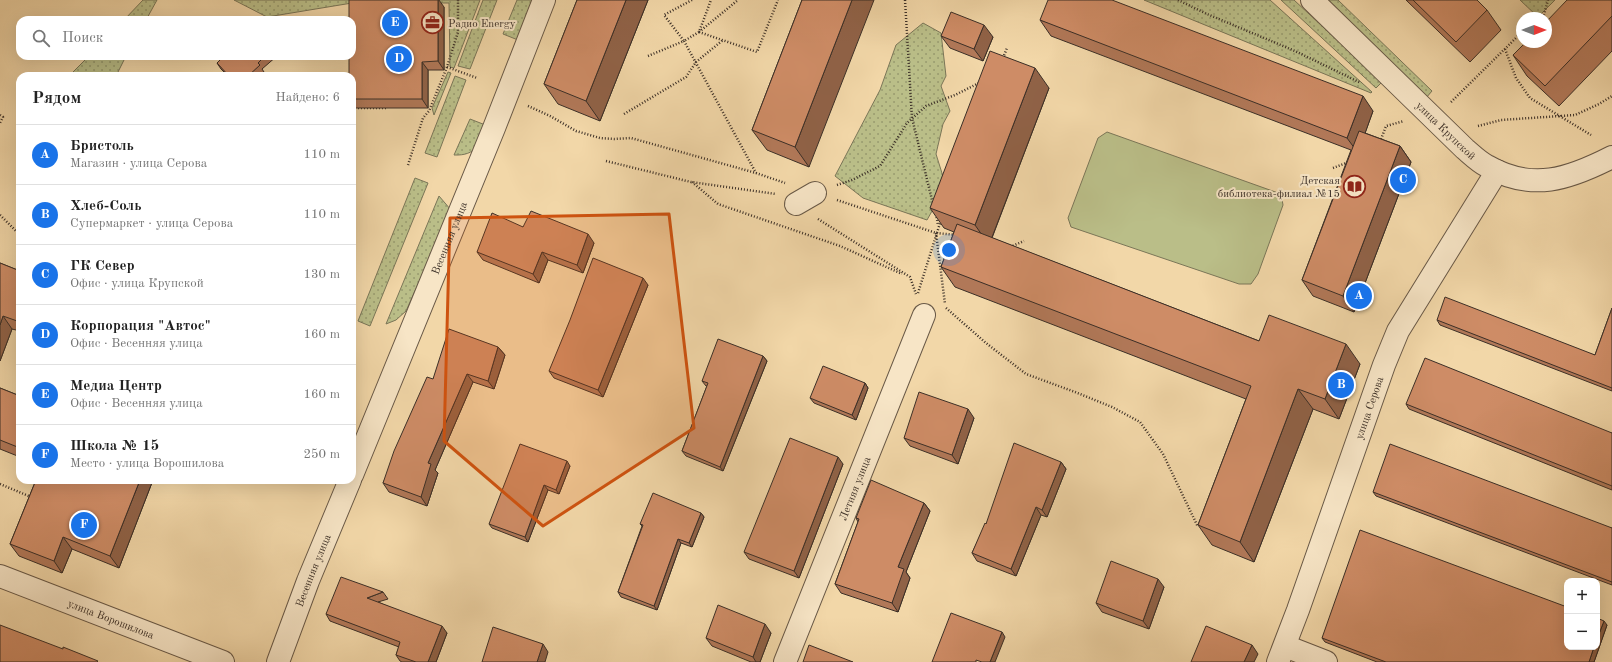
<!DOCTYPE html>
<html lang="ru">
<meta charset="utf-8">
<style>
:root{--surface:#fff;--page:#f6f6f6;--text:#222;--muted:#767676;--line:#e0e0e0;--accent:#1a73e8}
body{margin:0;font-family:"Old Standard TT",serif;background:var(--page);color:var(--text)}
.controls{position:absolute;right:12px;bottom:12px;display:grid;overflow:hidden;border-radius:8px;box-shadow:0 4px 16px #0002}
.controls button{width:36px;height:36px;display:grid;place-items:center;padding:0;border:0;border-bottom:1px solid var(--line);background:var(--surface);color:var(--text);font:20px sans-serif}
.compass{position:absolute;left:1516px;top:12px;width:36px;height:36px;border-radius:50%;background:var(--surface);box-shadow:0 4px 16px #0002;rotate:90deg}
.you{position:absolute;left:949px;top:250px;width:14px;height:14px;margin:-10px;border:3px solid #fff;border-radius:50%;background:#1a73e8;box-shadow:0 0 0 6px #1a73e833}
.badge{display:grid;place-items:center;width:26px;height:26px;border-radius:50%;background:var(--accent);color:#fff;font-size:13px;font-weight:700}
.pin{position:absolute;translate:-50% -50%;border:2px solid #fff;box-shadow:0 1px 4px #0006}
.list{margin:0;padding:0;list-style:none}
h2{display:flex;justify-content:space-between;align-items:center;height:52px;margin:0;padding:0 16px;font-size:17px}
h2 small{font-size:13px;font-weight:400;color:var(--muted)}
.list li{display:grid;grid-template-columns:26px 1fr auto;gap:12px;align-items:center;box-sizing:border-box;height:60px;padding:0 16px;border-top:1px solid var(--line)}
.list b{display:block;font-size:15px;white-space:nowrap}
.list p{margin:0;font-size:13px;white-space:nowrap;color:var(--muted)}
.list em{font-size:13px;font-style:normal;color:var(--muted)}
.icon{flex:none;width:22px;height:22px;fill:none;stroke:currentColor;stroke-width:2;stroke-linecap:round;stroke-linejoin:round}
.map{position:relative;flex:none;width:1612px;height:662px;overflow:hidden}
.search{position:absolute;background:var(--surface);box-shadow:0 4px 16px #0002;left:16px;top:16px;width:340px;height:44px;display:flex;align-items:center;gap:10px;box-sizing:border-box;padding:0 14px;border-radius:12px;color:var(--muted);font-size:15px}
.panel{position:absolute;background:var(--surface);box-shadow:0 4px 16px #0002;left:16px;top:72px;width:340px;height:412px;border-radius:12px}
.map>svg:first-child{display:block}
</style>
<div class="map">
<svg width="1612" height="662" viewBox="0 0 1612 662">
<defs>
<pattern id="green-dots" width="8" height="8" patternUnits="userSpaceOnUse"><rect width="8" height="8" fill="#babe88"/><path d="M2 2h.1M6 6h.1" fill="none" stroke="#989b6f" stroke-width="1.8" stroke-linecap="round"/></pattern>
</defs>
<rect width="100%" height="100%" fill="#f2d7a8"/>
<filter id="stains"><feTurbulence type="fractalNoise" baseFrequency=".005" numOctaves="4"/><feColorMatrix values="0 0 0 0 .2 0 0 0 0 .09 0 0 0 0 .02 0 0 0 .5 -.17"/></filter>
<radialGradient id="worn" r=".72"><stop offset=".6" stop-color="#630" stop-opacity="0"/><stop offset="1" stop-color="#630" stop-opacity=".3"/></radialGradient>
<g fill="url(#green-dots)" stroke="#7a7658">
<polygon points="143,0 157,0 146,20 124,20"/>
<polygon points="234,0 480,0 454,68 450,67 449,3 352,3 267,17"/>
<polygon points="483,0 497,0 470,69 458,66"/>
<polygon points="517,0 533,0 518,40 503,34"/>
<polygon points="1144,0 1270,0 1372,92 1371,93"/>
<polygon points="1281,0 1294,0 1382,82 1376,88"/>
<polygon points="1324,0 1338,0 1432,91 1426,98"/>
<polygon points="1520,0 1555,0 1538,17"/>
<polygon points="923,23 941,33 946,76 941,86 950,111 943,124 936,154 946,186 927,220 863,198 835,176 880,90 896,45"/>
<polygon points="89,56 126,56 116,76 69,76"/>
<polygon points="448,72 451,73 434,115 432,108"/>
<polygon points="455,76 466,80 437,157 425,153"/>
<path d="M470,119L488,126C479,143 477,156 454,155Z"/>
<polygon points="415,178 428,183 370,326 358,321"/>
<polygon points="439,196 451,210 406,311 396,320 386,324"/>
</g>
<polygon fill="#babe88" stroke="#7a7658" points="1107,132 1281,194 1283,205 1258,274 1251,284 1239,284 1071,227 1068,218 1098,138"/>
<g fill="none" stroke-linecap="round" stroke-linejoin="round">
<defs>
<g id="minor">
<path id="s1" d="M1312,0L1465,149C1472,155 1479,162 1487,166C1532,192 1569,179 1612,157"/>
<polyline points="796,204 815,193"/>
<path id="s2" d="M352,475L494,128L544,0"/>
<path id="s3" d="M0,576L223,662"/>
<polyline points="1285,646 1326,662"/>
<path id="s4" d="M278,662L308,581L350,480"/>
<path id="s5" d="M785,662L924,315"/>
<path id="s6" d="M1278,662L1298,610L1384,365L1398,331L1497,171"/>
</g>
</defs>
<use href="#minor" stroke="#695947" stroke-width="24"/>
<g stroke="#3b2f27" stroke-width="2.5" stroke-dasharray="1 2" stroke-linecap="butt">
<polyline points="692,0 664,15 684,41 699,32 711,0"/>
<polyline points="905,0 912,118 933,204"/>
<polyline points="1178,0 1207,14 1295,51 1361,83"/>
<polyline points="1543,18 1548,0"/>
<polyline points="699,32 757,52 778,0"/>
<polyline points="699,32 738,0"/>
<polyline points="1505,49 1516,78 1530,98 1591,135"/>
<polyline points="648,56 684,41 756,173"/>
<polyline points="1003,58 1007,48"/>
<polyline points="447,67 477,78"/>
<polyline points="1451,102 1522,32"/>
<polyline points="528,106 550,116 576,131 600,138 614,139 631,138 756,173 785,183"/>
<polyline points="355,108 386,108"/>
<polyline points="624,114 686,77 696,62 723,40"/>
<polyline points="0,115 3,117 0,123"/>
<polyline points="1478,126 1501,120 1575,115 1599,104 1612,96"/>
<polyline points="1380,142 1386,126 1404,121"/>
<polyline points="606,161 691,182 776,194"/>
<polyline points="408,165 423,118 429,111 447,67 458,32 458,0"/>
<polyline points="1333,168 1349,162"/>
<polyline points="692,182 718,204 840,246 902,274"/>
<polyline points="837,185 852,180 880,166 907,123 926,106 955,95 979,83"/>
<polyline points="837,200 936,233 957,235"/>
<polyline points="936,214 938,225"/>
<polyline points="0,215 20,235"/>
<polyline points="818,219 910,277 916,294"/>
<polyline points="936,233 945,304"/>
<polyline points="1010,247 1024,241"/>
<polyline points="918,293 941,220"/>
<polyline points="946,308 986,343 1026,374 1075,392 1112,407 1140,422 1163,454 1198,527"/>
<polyline points="0,484 31,497"/>
</g>
<use href="#minor" stroke="#f7e5c6" stroke-width="22"/>
</g>
<g fill="#b17858" stroke="#3b2f27">
<polygon points="577,0 648,0 600,121 558,104 544,84"/>
<polygon points="802,0 809,167 767,150 752,130"/>
<polygon points="1406,0 1477,0 1487,10 1501,30 1470,62"/>
<polygon points="1612,0 1612,51 1559,106 1527,76 1513,55"/>
<polygon points="444,7 444,70 428,70 428,108 355,108 352,104 352,76"/>
<polygon points="1040,20 1373,111 1365,133 1400,146 1411,162 1354,312 1313,296 1302,280 1351,150 1051,36"/>
<polygon points="941,36 993,37 983,61 950,48"/>
<polygon points="224,56 277,56 262,69 264,72 259,76 228,76 221,69 217,63"/>
<polygon points="1049,88 992,238 1259,341 1360,364 1339,419 1313,409 1254,562 1212,545 1198,525 1246,399 955,287 941,267 954,232 944,228 930,208"/>
<polygon points="523,227 594,243 583,273 548,260 539,283 483,260 477,252"/>
<polygon points="0,263 20,271 20,331 12,329 0,361"/>
<polygon points="648,285 603,397 554,378 549,371"/>
<polygon points="1612,308 1612,391 1440,325 1437,320 1595,355"/>
<polygon points="498,347 505,355 494,389 473,382 435,470 438,473 427,506 389,492 383,483 433,379"/>
<polygon points="763,356 767,361 723,471 686,456 682,451 707,386 706,386 702,381"/>
<polygon points="865,383 868,388 856,420 814,403 810,398"/>
<polygon points="0,388 20,396 20,457 0,449"/>
<polygon points="1406,404 1612,433 1612,490 1409,409"/>
<polygon points="974,418 958,464 910,446 904,438"/>
<polygon points="1061,462 1066,469 1047,517 1041,515 1016,576 977,561 972,553 986,524"/>
<polygon points="843,464 799,578 749,559 744,552"/>
<polygon points="570,466 559,494 548,490 528,542 492,528 489,524"/>
<polygon points="36,480 153,480 119,568 72,549 62,573 19,556 10,544"/>
<polygon points="1373,492 1612,528 1612,585 1376,496"/>
<polygon points="924,503 930,511 906,572 910,578 898,612 841,593 835,584 858,522 856,518"/>
<polygon points="701,513 704,517 692,547 681,543 657,610 621,597 618,592 642,526 640,524"/>
<polygon points="1164,587 1149,629 1102,612 1096,603"/>
<polygon points="383,592 388,599 378,602 447,633 436,662 402,662 400,661 396,655 399,647 330,621 326,614"/>
<polygon points="1607,625 1594,662 1377,662 1325,642 1322,638"/>
<polygon points="771,633 760,662 751,662 712,646 706,638"/>
</g>
<g fill="#906247" stroke="#3b2f27">
<polygon points="438,0 439,0 444,7 444,70 438,61"/>
<polygon points="626,0 648,0 600,121 586,101"/>
<polygon points="852,0 874,0 809,167 795,147"/>
<polygon points="984,25 993,37 983,61 974,49"/>
<polygon points="422,62 428,70 428,108 422,99"/>
<polygon points="1035,68 1049,88 989,245 975,225"/>
<polygon points="1363,96 1373,111 1358,153 1347,138"/>
<polygon points="1400,146 1411,162 1354,312 1343,296"/>
<polygon points="588,234 594,243 583,273 577,265"/>
<polygon points="542,252 548,260 539,283 533,274"/>
<polygon points="643,278 648,285 603,397 598,390"/>
<polygon points="3,316 12,329 0,361 0,325"/>
<polygon points="1346,344 1360,364 1339,419 1325,399"/>
<polygon points="498,347 505,355 494,389 488,381"/>
<polygon points="763,356 767,361 723,471 720,467"/>
<polygon points="467,374 473,382 435,470 438,473 427,506 421,497 428,463"/>
<polygon points="865,383 868,388 856,420 852,415"/>
<polygon points="1298,389 1313,409 1254,562 1240,542"/>
<polygon points="968,409 974,418 958,464 952,455"/>
<polygon points="838,457 843,464 799,578 794,571"/>
<polygon points="567,461 570,466 559,494 556,490"/>
<polygon points="1061,462 1066,469 1047,517 1042,510"/>
<polygon points="140,480 153,480 119,568 110,556"/>
<polygon points="544,485 548,490 528,542 525,537"/>
<polygon points="924,503 930,511 906,572 910,578 898,612 892,603 898,567"/>
<polygon points="1036,507 1041,515 1016,576 1011,569"/>
<polygon points="701,513 704,517 692,547 689,543"/>
<polygon points="63,537 72,549 62,573 54,561"/>
<polygon points="678,539 681,543 657,610 654,606"/>
<polygon points="1158,579 1164,587 1149,629 1143,621"/>
<polygon points="1604,621 1607,625 1594,662 1589,662 1594,647 1597,647 1597,639"/>
<polygon points="765,624 771,633 760,662 756,662 753,657"/>
<polygon points="442,626 447,633 436,662 428,662"/>
<polygon points="1002,632 1005,637 995,662 990,662"/>
<polygon points="543,644 548,652 545,662 537,662"/>
<polygon points="1252,645 1258,654 1254,662 1244,662"/>
</g>
<g fill="#ce8c66" stroke="#3b2f27">
<polygon points="349,0 438,0 438,61 422,62 422,99 352,99 352,76 349,76 349,56 352,56 352,20 349,20"/>
<polygon points="577,0 626,0 586,101 544,84"/>
<polygon points="802,0 852,0 795,147 752,130"/>
<polygon points="1048,0 1112,0 1363,96 1347,138 1040,20"/>
<polygon points="1413,0 1477,0 1487,10 1456,42"/>
<polygon points="1567,0 1612,0 1612,16 1545,86 1513,55 1526,42 1546,42 1546,22"/>
<polygon points="951,12 984,25 974,49 941,36"/>
<polygon points="990,51 1035,68 975,225 930,208"/>
<polygon points="224,56 265,56 258,63 260,65 248,76 229,76 217,63"/>
<polygon points="1359,131 1400,146 1343,296 1302,280"/>
<polygon points="531,211 588,234 577,265 542,252 533,274 477,252 492,213 523,227"/>
<polygon points="957,224 1259,341 1269,315 1346,344 1325,399 1298,389 1240,542 1198,525 1251,386 941,267"/>
<polygon points="593,258 643,278 598,390 549,371 570,320"/>
<polygon points="0,263 20,271 20,322 3,316 0,325"/>
<polygon points="1445,297 1595,355 1612,308 1612,388 1437,320"/>
<polygon points="449,329 498,347 488,381 467,374 428,463 431,464 421,497 383,483 394,451 427,377 433,379"/>
<polygon points="718,339 763,356 720,467 682,451 708,383 702,381"/>
<polygon points="1425,358 1612,433 1612,486 1406,404"/>
<polygon points="823,366 865,383 852,415 810,398"/>
<polygon points="0,388 20,396 20,448 0,440"/>
<polygon points="919,392 968,409 952,455 904,438"/>
<polygon points="790,438 838,457 794,571 744,552"/>
<polygon points="1014,443 1061,462 1042,510 1036,507 1011,569 972,553 985,523 986,524"/>
<polygon points="520,444 567,461 556,490 544,485 525,537 489,524"/>
<polygon points="1390,444 1612,528 1612,582 1373,492"/>
<polygon points="36,480 140,480 110,556 63,537 54,561 10,544"/>
<polygon points="871,480 924,503 898,567 904,569 892,603 835,584 859,519 856,518"/>
<polygon points="653,493 701,513 689,543 678,539 654,606 618,592 643,525 640,524"/>
<polygon points="1360,530 1567,607 1567,647 1594,647 1589,662 1386,662 1322,638"/>
<polygon points="1111,561 1158,579 1143,621 1096,603"/>
<polygon points="341,577 383,592 367,598 442,626 428,662 416,662 396,655 400,642 326,614"/>
<polygon points="718,605 765,624 753,657 706,638"/>
<polygon points="951,613 1002,632 990,662 982,662 976,660 976,662 932,662"/>
<polygon points="1597,618 1604,621 1597,639"/>
<polygon points="0,625 63,649 63,647 98,661 97,662 0,662"/>
<polygon points="1206,626 1252,645 1244,662 1191,662"/>
<polygon points="493,627 543,644 537,662 482,662"/>
<polygon points="809,645 853,662 803,662"/>
</g>
<path fill="#ce5310" fill-opacity="0.2" stroke="#ce5310" stroke-width="3" stroke-linejoin="round" d="M669,214L694,428L543,526L444,441L450,218Z"/>
<defs>
<symbol id="office-ring" viewBox="-11 -11 22 22"><circle r="9.5" fill="#f7e5c6" stroke="#8f2418" stroke-width="1.5"/><path d="M-6-3h4V-5.5h4V-3h4V5H-6ZM-1-4.5V-3h2v-1.5ZM-6 0V1H6V0Z" fill="#8f2418"/></symbol>
<symbol id="library-ring" viewBox="-11 -11 22 22"><circle r="9.5" fill="#f7e5c6" stroke="#8f2418" stroke-width="1.5"/><path d="M-6-4Q-3-5.5-.7-3.5V5Q-3 3-6 4ZM6-4Q3-5.5 .7-3.5V5Q3 3 6 4Z" fill="#8f2418"/></symbol>
</defs>
<g fill-rule="evenodd">
<use href="#office-ring" x="420" y="10" width="25" height="25"/>
<use href="#library-ring" x="1342" y="174" width="25" height="25"/>
</g>
<g text-anchor="middle" stroke-width="4" stroke-linejoin="round" paint-order="stroke">
<g font-size="11" fill="#3b2f27" stroke="#f7e5c6" text-anchor="start">
<text x="448" y="27">Радио Energy</text>
<text x="1340" y="184" text-anchor="end">Детская<tspan x="1340" dy="13">библиотека-филиал №15</tspan></text>
</g>
<g font-size="11" fill="#3b2f27" stroke="#f7e5c6">
<text dy="4" stroke="none"><textPath href="#s1" startOffset="187">улица Крупской</textPath></text>
<text dy="4" stroke="none"><textPath href="#s2" startOffset="256">Весенняя улица</textPath></text>
<text dy="4" stroke="none"><textPath href="#s6" startOffset="270">улица Серова</textPath></text>
<text dy="4" stroke="none"><textPath href="#s5" startOffset="187">Летняя улица</textPath></text>
<text dy="4" stroke="none"><textPath href="#s4" startOffset="98">Весенняя улица</textPath></text>
<text dy="4" stroke="none"><textPath href="#s3" startOffset="119">улица Ворошилова</textPath></text>
</g>
</g>
<rect width="100%" height="100%" filter="url(#stains)"/>
<rect width="100%" height="100%" fill="url(#worn)"/>
</svg>
<div class="controls">
<button>+</button>
<button>−</button>
</div>
<svg class="compass" viewBox="-18 -18 36 36"><path d="M0-13l5 13h-10z" fill="#e53935"/><path d="M0 13l5-13h-10z" fill="#767676"/></svg>
<div class="you"></div>
<div class="pin badge" style="left:1359px;top:296px">A</div>
<div class="pin badge" style="left:1341px;top:385px">B</div>
<div class="pin badge" style="left:1403px;top:180px">C</div>
<div class="pin badge" style="left:399px;top:59px">D</div>
<div class="pin badge" style="left:395px;top:23px">E</div>
<div class="pin badge" style="left:84px;top:525px">F</div>
<div class="search"><svg class="icon" aria-label="search" viewBox="0 0 24 24"><circle cx="10" cy="10" r="6"/><path d="M15 15l6 6"/></svg>Поиск</div>
<section class="panel">
<h2>Рядом<small>Найдено: 6</small></h2>
<ul class="list">
<li><span class="badge">A</span><div><b>Бристоль</b><p>Магазин · улица Серова</p></div><em>110 m</em></li>
<li><span class="badge">B</span><div><b>Хлеб-Соль</b><p>Супермаркет · улица Серова</p></div><em>110 m</em></li>
<li><span class="badge">C</span><div><b>ГК Север</b><p>Офис · улица Крупской</p></div><em>130 m</em></li>
<li><span class="badge">D</span><div><b>Корпорация &quot;Автос&quot;</b><p>Офис · Весенняя улица</p></div><em>160 m</em></li>
<li><span class="badge">E</span><div><b>Медиа Центр</b><p>Офис · Весенняя улица</p></div><em>160 m</em></li>
<li><span class="badge">F</span><div><b>Школа № 15</b><p>Место · улица Ворошилова</p></div><em>250 m</em></li>
</ul>
</section>
</div>
